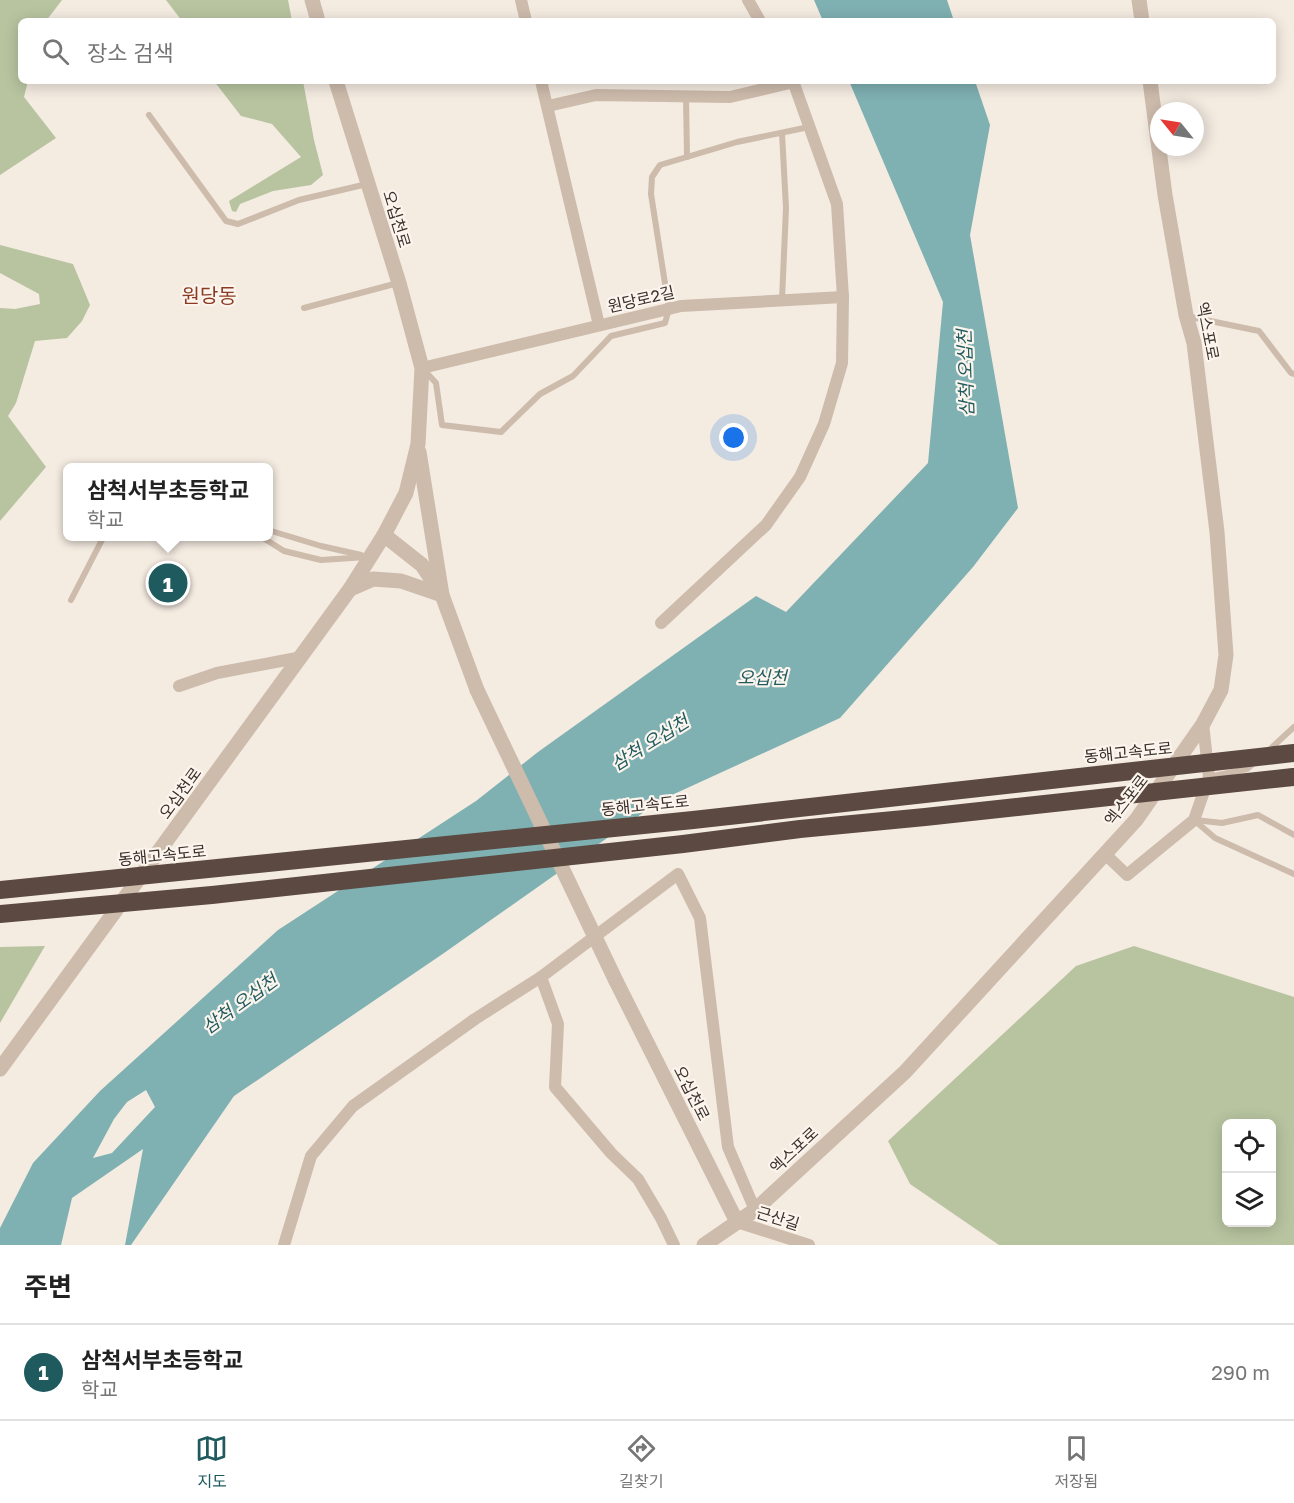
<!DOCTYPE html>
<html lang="ko">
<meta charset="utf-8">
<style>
:root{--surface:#fff;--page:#f2f2f2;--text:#222;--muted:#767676;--line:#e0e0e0;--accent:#1f5a5e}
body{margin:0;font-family:"Golos Text","Noto Sans KR",sans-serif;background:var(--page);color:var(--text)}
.controls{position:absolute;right:18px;bottom:18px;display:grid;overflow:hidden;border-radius:9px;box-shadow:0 3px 15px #0003}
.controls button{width:54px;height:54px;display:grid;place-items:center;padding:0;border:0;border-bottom:2px solid var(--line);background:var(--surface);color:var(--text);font:30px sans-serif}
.compass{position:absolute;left:1150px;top:102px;width:54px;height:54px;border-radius:50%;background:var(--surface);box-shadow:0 3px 15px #0003;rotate:300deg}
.you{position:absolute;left:734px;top:438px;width:21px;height:21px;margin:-15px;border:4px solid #fff;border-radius:50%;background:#1a73e8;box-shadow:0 0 0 9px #1a73e833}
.badge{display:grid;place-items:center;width:39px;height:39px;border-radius:50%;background:var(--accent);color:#fff;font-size:20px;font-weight:700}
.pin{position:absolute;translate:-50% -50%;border:3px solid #fff;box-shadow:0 2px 6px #0006}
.popup{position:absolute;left:63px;top:463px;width:210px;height:78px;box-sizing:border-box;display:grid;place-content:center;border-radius:9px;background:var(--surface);filter:drop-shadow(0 2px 4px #0005);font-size:20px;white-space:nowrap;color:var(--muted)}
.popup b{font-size:22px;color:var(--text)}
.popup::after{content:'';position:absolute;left:50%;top:100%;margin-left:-12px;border:12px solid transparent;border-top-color:var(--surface)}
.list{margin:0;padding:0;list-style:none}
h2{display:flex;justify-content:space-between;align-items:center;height:78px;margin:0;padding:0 24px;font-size:26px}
h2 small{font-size:20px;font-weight:400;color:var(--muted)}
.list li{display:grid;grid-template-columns:39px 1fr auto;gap:18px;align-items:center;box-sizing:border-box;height:96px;padding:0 24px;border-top:2px solid var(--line)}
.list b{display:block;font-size:22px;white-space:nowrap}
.list p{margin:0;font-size:20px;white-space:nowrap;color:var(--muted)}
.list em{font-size:20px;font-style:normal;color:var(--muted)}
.icon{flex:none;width:33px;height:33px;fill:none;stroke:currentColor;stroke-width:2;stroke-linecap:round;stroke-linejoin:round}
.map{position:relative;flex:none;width:1294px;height:1245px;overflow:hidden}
.search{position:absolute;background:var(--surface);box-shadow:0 3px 15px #0003;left:18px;right:18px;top:18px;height:66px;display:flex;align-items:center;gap:15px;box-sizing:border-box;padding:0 21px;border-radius:9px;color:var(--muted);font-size:22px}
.sheet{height:174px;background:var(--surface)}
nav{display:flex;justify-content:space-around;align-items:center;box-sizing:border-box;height:84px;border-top:2px solid var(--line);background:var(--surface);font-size:16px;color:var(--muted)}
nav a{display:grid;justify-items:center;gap:3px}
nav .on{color:var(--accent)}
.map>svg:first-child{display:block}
</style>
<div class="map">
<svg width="1294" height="1245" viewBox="0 0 1294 1245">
<rect width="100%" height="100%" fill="#f4ebe1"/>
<g fill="#b8c4a0" fill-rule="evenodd">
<polygon points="0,0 62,0 46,21 21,21 21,81 28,81 24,97 56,138 0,175"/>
<polygon points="166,0 288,0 292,21 182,21"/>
<polygon points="214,81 303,81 314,140 323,175 311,185 273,191 240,204 236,212 232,211 229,201 301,157 272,124 241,116"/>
<polygon points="0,245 73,264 90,305 82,321 67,338 35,341 16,403 8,416 46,467 0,521 0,308 15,309 40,304 39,294 0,273"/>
<polygon points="45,946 0,1023 0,947"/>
<path d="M1134,946L1294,997V1245H999L910,1184L888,1141L1076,966ZM1226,1124H1272V1222H1226Z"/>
</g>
<g fill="#7fb0b2" fill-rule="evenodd">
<polygon points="814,0 947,0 954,21 823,21"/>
<path d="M849,81H975L990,125L970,235L1018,508L973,567L840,718L661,800L444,953L234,1096L131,1245H125L143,1149L72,1198L61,1245H0V1228L33,1163L100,1091L278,930L476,801L538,752L756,596L786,612L928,463L943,302ZM146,1090L155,1107L112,1153L93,1158L114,1119L127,1102Z"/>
</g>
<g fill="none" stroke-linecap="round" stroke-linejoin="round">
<g stroke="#cdbbac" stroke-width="6">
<polyline points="686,97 687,157"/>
<polyline points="149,115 226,221 238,224 299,200 367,184"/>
<polyline points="782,300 786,208 782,133"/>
<polyline points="304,308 398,283"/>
<polyline points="1186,316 1259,331 1291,373 1294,374"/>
<polyline points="425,371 436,383 442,425 501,432 540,394 573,376 611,336 665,323 669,309 651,194 652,177 660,165 737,142 809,127"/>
<polyline points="268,530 321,546 361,555"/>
<polyline points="260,536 284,551 321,560 367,557"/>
<polyline points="71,600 104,536"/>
<polyline points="1268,751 1294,727"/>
<polyline points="1209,777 1247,769 1255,762"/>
<polyline points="1194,820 1215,838 1294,874"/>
<polyline points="1195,820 1222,823 1258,815 1294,835"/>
</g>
<g stroke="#cdbbac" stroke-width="12">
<polyline points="521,0 526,21"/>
<polyline points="748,0 760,21"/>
<polyline points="541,81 599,325"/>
<polyline points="548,106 596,95 730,97 794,82"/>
<polyline points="422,368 681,306 843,297"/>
<polyline points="661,623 766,525 800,477 824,424 842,363 843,297 837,204 793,81"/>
<polyline points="179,686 217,673 302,657"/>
<polyline points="1105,854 1127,875 1194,820 1209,777 1203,724"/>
<polyline points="541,977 558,1024 555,1087 611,1153 638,1179 661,1218 674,1245"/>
<polyline points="737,1222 809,1245"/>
<polyline points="284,1245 311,1156 353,1106 475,1019 541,977 678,874 700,918 728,1147 755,1210"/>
</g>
<g stroke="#cdbbac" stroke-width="15">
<polyline points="312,0 318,21"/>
<polyline points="1139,0 1142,21"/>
<polyline points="384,535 422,565 442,595 477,690"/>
<polyline points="350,589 373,579 401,581 442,595 419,452"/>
<polyline points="616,981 737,1222"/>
<polyline points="0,1069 350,589 384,535 406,493 418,444 422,368 399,283 336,81"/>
<polyline points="704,1245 755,1210 905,1072 1136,820 1203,724 1221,690 1226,655 1217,532 1194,343 1186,315 1165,195 1150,81"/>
</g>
<polyline stroke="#cdbbac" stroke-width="15" points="477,690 616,981"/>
<g stroke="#5c4a42" stroke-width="18">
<polyline points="0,890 693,820 1294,753"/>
<polyline points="0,914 212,895 683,844 800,829 925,817 1293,777"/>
</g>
</g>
<g text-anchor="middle" stroke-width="4.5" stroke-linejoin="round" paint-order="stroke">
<g font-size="16" fill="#3b302b" stroke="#fbf5ee">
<text transform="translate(397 219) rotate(73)" y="6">오십천로</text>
<text transform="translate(641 299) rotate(-13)" y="6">원당로2길</text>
<text transform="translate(1208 331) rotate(79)" y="6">엑스포로</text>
<text transform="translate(1128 752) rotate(-6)" y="6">동해고속도로</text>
<text transform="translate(180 793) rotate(-54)" y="6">오십천로</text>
<text transform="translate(1126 800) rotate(-52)" y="6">엑스포로</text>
<text transform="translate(645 805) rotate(-6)" y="6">동해고속도로</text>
<text transform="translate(162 855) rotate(-6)" y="6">동해고속도로</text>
<text transform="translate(692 1093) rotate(63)" y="6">오십천로</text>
<text transform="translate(794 1150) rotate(-43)" y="6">엑스포로</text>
<text transform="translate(778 1218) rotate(17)" y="6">근산길</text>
</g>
<g font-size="18" font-style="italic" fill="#1f5a5e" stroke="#fbf5ee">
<text transform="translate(966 373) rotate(-92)" y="6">삼척 오십천</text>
<text x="762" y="684">오십천</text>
<text transform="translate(650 743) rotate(-32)" y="6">삼척 오십천</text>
<text transform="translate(240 1004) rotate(-36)" y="6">삼척 오십천</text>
</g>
<g font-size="20" fill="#8c3b22" stroke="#fbf5ee">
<text x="209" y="303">원당동</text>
</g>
</g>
</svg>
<div class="controls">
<button><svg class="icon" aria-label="locate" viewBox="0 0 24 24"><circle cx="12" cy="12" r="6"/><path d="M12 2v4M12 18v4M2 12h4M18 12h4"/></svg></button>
<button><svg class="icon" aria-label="layers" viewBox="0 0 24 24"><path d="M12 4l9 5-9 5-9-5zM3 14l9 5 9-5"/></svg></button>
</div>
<svg class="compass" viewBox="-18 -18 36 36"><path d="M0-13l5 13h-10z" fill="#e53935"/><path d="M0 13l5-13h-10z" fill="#767676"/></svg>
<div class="you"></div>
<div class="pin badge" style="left:168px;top:583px">1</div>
<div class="popup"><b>삼척서부초등학교</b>학교</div>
<div class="search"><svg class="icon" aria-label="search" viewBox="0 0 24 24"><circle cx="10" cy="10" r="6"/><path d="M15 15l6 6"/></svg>장소 검색</div>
</div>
<section class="sheet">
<h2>주변<small></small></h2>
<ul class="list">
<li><span class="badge">1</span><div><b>삼척서부초등학교</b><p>학교</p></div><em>290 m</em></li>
</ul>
</section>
<nav>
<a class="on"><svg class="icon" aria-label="map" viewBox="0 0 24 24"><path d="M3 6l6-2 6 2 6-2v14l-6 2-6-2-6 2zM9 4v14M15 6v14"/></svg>지도</a>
<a><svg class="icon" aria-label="directions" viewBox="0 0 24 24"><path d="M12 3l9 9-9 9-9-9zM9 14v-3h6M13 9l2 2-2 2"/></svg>길찾기</a>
<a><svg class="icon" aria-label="saved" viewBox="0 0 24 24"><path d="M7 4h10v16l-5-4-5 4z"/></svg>저장됨</a>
</nav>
